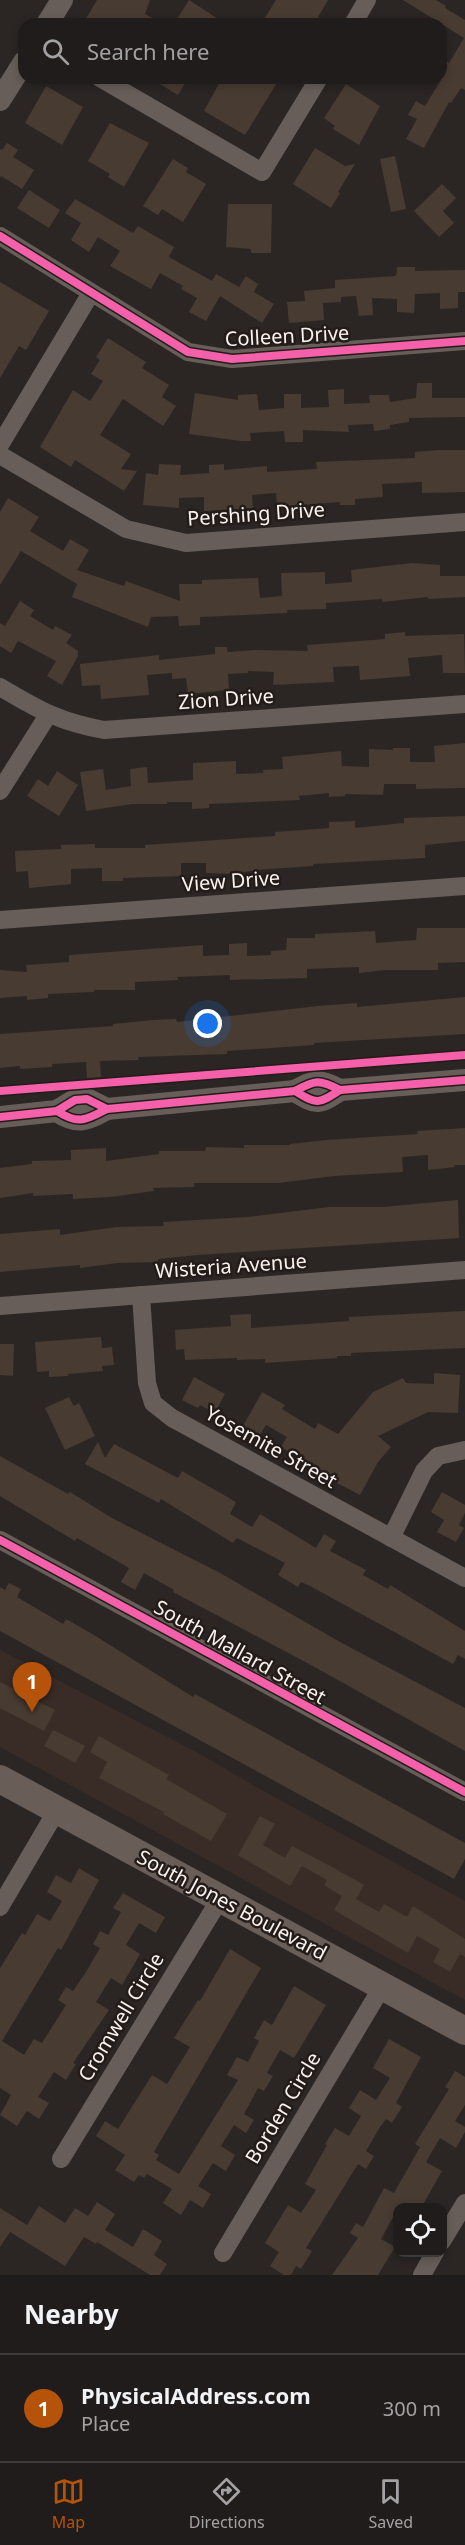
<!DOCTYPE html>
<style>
:root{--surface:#201c1b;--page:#2d2928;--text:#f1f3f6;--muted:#a2a1a3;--line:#3d3a3a;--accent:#b45309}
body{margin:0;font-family:"Noto Sans",sans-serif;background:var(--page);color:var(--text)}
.controls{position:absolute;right:18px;bottom:18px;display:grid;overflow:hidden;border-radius:12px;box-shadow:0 3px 9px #0003}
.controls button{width:54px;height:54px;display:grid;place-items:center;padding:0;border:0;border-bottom:2px solid var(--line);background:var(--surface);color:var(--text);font:30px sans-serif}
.you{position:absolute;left:208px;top:1024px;width:21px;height:21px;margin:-15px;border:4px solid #fff;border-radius:50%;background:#1a73e8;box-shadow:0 0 0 9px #1a73e833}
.badge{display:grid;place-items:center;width:39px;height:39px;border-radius:50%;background:var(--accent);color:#fff;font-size:20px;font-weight:700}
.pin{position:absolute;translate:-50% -50px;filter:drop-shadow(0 2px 3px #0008)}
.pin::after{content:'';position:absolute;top:32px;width:21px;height:18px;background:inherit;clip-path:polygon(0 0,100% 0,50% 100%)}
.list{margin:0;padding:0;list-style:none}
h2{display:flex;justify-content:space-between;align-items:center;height:78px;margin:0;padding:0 24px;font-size:26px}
h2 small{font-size:20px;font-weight:400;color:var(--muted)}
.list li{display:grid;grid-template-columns:39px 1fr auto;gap:18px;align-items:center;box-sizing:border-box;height:108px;padding:0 24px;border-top:2px solid var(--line)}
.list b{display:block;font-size:22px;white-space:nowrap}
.list p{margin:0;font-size:20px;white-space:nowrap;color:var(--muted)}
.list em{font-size:20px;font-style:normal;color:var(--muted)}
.icon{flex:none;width:33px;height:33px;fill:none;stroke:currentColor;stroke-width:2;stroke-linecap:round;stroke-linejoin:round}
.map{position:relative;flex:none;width:465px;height:2275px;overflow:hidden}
.search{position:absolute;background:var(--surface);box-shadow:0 3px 9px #0003;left:18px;right:18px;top:18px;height:66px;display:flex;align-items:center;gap:15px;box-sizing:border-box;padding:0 21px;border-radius:18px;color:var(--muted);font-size:22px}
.sheet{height:186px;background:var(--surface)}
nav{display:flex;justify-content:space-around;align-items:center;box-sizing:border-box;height:84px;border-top:2px solid var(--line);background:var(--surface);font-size:16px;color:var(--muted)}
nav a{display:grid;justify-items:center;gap:3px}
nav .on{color:var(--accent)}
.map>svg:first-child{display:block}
</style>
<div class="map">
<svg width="465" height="2275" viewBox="0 0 465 2275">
<rect width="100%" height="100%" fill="#2b2624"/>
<polygon fill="#392c26" points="0,1650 200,1754 267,1793 465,1901 465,2000 0,1747"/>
<g fill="#483b31">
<polygon points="97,0 150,0 145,14 163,24 83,24"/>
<polygon points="189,0 226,24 174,24"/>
<polygon points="276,0 328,0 314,24 261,24"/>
<polygon points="403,0 436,0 446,6 445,8 465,20 465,90 461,88 451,103 449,102 424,148 406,139 417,119 408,115 416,101 425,106 441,80 441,58 449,63 464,38"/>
<polygon points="150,78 188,78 178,95"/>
<polygon points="222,78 280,78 245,135 204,111"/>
<polygon points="346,84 380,106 359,145 333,129 335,126 324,118"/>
<polygon points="46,86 83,107 62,145 25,123"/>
<polygon points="110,123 149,143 124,187 108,177 110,174 88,161"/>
<polygon points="7,143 18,150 13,157 34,170 22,189 1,176 0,178 0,149 2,150"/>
<polygon points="315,148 345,166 355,164 338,192 340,193 331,208 293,184"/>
<polygon points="395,156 406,209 391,212 380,159"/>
<polygon points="173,159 188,168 186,172 206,184 183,222 162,209 158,215 143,206"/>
<polygon points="442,184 456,198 443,211 454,223 439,237 414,211"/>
<polygon points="29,190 60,210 49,228 17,208"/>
<polygon points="75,199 133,233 138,226 174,247 169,257 212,281 216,274 239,287 246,276 258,284 254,292 274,304 262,323 220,296 206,321 189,312 197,298 181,289 183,286 160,273 151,289 110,266 120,251 98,237 89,252 71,240 81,223 65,213"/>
<polygon points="228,204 272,204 271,253 251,253 251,249 226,247"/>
<polygon points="397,267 415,267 415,271 465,270 465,292 458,292 458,308 440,309 440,293 415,294 414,313 397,312 397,299 372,298 373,315 359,316 356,296 341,297 341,302 323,303 324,320 289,323 287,302 305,301 304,291 335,288 335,280 396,276"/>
<polygon points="0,282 49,311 26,350 19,346 0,378"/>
<polygon points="108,338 146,362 142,368 169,385 162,397 176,406 163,426 123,399 100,435 131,454 121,469 137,471 124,491 75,460 71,467 40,447 73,390 90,401 103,381 91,374 100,360 96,357"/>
<polygon points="417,383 432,383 432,398 465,398 465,417 409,418 409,422 390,425 390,429 374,431 373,424 348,425 349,432 303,430 303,442 285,442 284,431 250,433 251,441 241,441 189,434 195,393 238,400 238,395 257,394 259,410 284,408 284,394 301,394 301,408 329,407 328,390 344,389 344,404 370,403 369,395 389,395 390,402 416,398"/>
<polygon points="439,450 465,450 465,492 422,493 422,482 382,484 383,497 355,499 355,505 340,505 340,502 277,507 276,493 252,495 253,508 204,511 204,497 179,498 179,508 143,505 146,473 158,475 159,464 181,465 180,475 209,473 209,465 224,464 224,470 267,466 267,472 317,469 316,462 415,458 415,452"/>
<polygon points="8,498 39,517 30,531 63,551 70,539 89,550 77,570 124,586 126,581 180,601 179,584 202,584 202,580 258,578 260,598 282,596 281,573 325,572 325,584 352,582 351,570 412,563 440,565 440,576 465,576 465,597 428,599 428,597 382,602 382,599 326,603 326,609 287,610 287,613 200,617 200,625 179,626 178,616 151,617 148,627 72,597 77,584 21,551 0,585 0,512"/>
<polygon points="20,601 34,610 30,616 53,630 55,626 72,635 66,643 78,651 78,656 62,685 47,676 56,661 18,641 11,653 0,646 0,623 5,626"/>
<polygon points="405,632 405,636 464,634 465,673 443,673 442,655 408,658 410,676 360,680 359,666 333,667 334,682 273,685 274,672 248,671 248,673 228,674 229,690 188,694 186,678 172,679 172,673 147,675 149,695 101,699 100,685 82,686 80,664 159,655 159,660 215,654 215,647 227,647 228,652 255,650 308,651 307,645 385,639 385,634"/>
<polygon points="465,743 465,788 416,789 416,784 384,784 383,795 345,794 345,796 329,797 329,793 299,796 300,800 209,804 209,808 192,809 192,802 167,802 167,804 132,804 86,811 80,772 103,769 106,790 131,786 130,769 147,767 148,783 193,780 193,763 236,761 236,774 263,773 263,770 283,769 282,757 341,751 342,766 369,767 369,749 393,750 393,748 410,748 410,762 435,762 434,746"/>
<polygon points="57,771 78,785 59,816 27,796 38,779 48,786"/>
<polygon points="465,816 465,841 425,845 425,858 313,864 313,866 256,870 234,874 206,873 206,863 181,863 181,876 123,878 123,881 102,881 102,868 71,869 71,884 29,888 28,871 16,872 15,851 61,849 61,845 95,844 95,848 145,848 145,845 275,836 275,832 329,828 329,822 355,821 355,828 404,823 404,818"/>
<polygon points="417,928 465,928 465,962 438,963 438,970 385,970 359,973 359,967 307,969 307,978 230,980 230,975 177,977 178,980 135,982 135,990 94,990 94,992 48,994 48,998 27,1000 27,996 0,998 0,970 27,972 26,965 69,962 69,955 203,945 203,956 229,955 229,944 247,943 247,956 271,955 271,951 286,950 287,938 315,938 315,934 375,931 376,943 416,940"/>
<polygon points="465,997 465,1034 314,1043 314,1045 227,1051 227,1054 138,1057 139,1060 100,1061 101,1077 87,1078 86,1062 52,1064 52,1067 20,1069 20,1066 0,1068 0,1034 113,1026 113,1024 153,1020 176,1019 177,1022 318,1006 357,1003 357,1007"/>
<polygon points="465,1128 465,1165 454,1165 455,1167 428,1170 428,1155 402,1157 403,1172 334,1176 278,1183 194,1183 194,1187 153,1188 154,1191 110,1197 73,1199 73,1194 33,1196 33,1193 0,1198 0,1168 32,1164 32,1161 71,1160 71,1150 106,1148 106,1161 159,1154 159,1151 205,1151 206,1147 244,1148 244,1145 290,1145 290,1144 326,1140 418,1134 417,1131"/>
<polygon points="458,1200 459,1238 198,1255 158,1259 158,1262 117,1263 80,1268 80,1265 0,1272 0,1234 60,1229 60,1235 116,1227 164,1226 163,1222 247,1217 329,1207 383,1207"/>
<polygon points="465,1311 465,1348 351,1353 351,1356 337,1356 337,1358 265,1363 265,1359 237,1360 237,1358 185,1360 184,1349 176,1350 175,1330 231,1326 230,1315 251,1314 251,1328 349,1321 349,1317"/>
<polygon points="101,1337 102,1348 112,1347 114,1365 102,1366 103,1371 68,1374 68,1376 49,1377 49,1371 37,1372 35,1342"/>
<polygon points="0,1344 14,1344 13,1376 0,1375"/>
<polygon points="434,1373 460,1375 458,1413 428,1412 378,1436 391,1447 378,1462 360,1495 329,1479 331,1476 281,1447 287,1437 266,1425 260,1435 243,1426 262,1392 285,1405 282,1409 315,1429 318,1423 338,1434 373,1392 403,1378 406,1383 434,1384"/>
<polygon points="194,1377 225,1394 215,1413 200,1405 198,1408 182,1400"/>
<polygon points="69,1397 74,1406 79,1403 95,1436 65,1450 45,1408"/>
<polygon points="98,1442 105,1458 114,1444 178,1478 182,1471 236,1502 230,1514 252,1527 260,1514 316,1548 324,1534 336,1541 330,1551 366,1570 363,1575 388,1589 390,1585 465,1631 465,1659 458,1655 453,1664 310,1586 301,1582 298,1587 278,1575 285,1563 237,1538 233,1543 161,1499 159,1503 85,1464"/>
<polygon points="0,1456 68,1494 70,1492 112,1518 220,1573 340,1642 465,1708 465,1751 311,1665 173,1592 174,1590 144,1573 135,1590 121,1582 129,1568 77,1538 75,1541 0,1496"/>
<polygon points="442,1492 465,1505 465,1513 459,1525 464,1528 456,1542 437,1532 444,1520 431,1512"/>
<polygon points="9,1583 21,1589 17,1597 63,1624 66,1619 94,1635 193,1697 195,1694 465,1843 465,1859 454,1879 0,1631 0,1587 5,1590"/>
<polygon points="0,1682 55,1710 44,1731 0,1708"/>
<polygon points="53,1730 85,1746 75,1763 44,1746"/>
<polygon points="99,1736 169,1775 166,1779 227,1814 211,1841 163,1814 164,1812 99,1778 107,1762 90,1752"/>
<polygon points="260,1816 275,1824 263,1845 285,1858 292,1846 334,1868 364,1885 356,1899 379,1912 384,1904 407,1917 413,1906 465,1939 465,1957 460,1954 450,1972 433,1962 440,1949 417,1936 408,1953 334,1910 342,1896 324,1885 327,1880 302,1866 290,1886 238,1855"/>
<polygon points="79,1868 99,1880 61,1950 58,1948 2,2041 24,2055 34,2039 42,2043 66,2005 58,2000 66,1987 73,1991 86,1972 100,1948 93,1944 100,1931 108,1935 121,1912 113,1908 123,1893 165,1917 156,1933 139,1923 126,1945 140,1954 122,1985 111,1978 96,2002 109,2010 73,2063 76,2064 66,2080 54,2072 38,2097 49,2103 39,2119 27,2111 17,2126 0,2115 11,2095 0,2088 0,1968 22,1933 25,1935 37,1914 50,1921 62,1901 47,1892 56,1875 71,1883"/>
<polygon points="230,1949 261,1968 154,2152 159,2155 156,2160 179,2174 238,2080 227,2075 237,2057 248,2062 259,2041 254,2038 264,2020 272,2025 294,1986 326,2005 294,2058 280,2050 267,2073 273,2076 264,2091 258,2088 244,2114 254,2120 246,2133 234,2125 221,2146 235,2155 226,2171 213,2163 198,2186 211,2194 203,2208 190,2200 181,2215 163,2203 172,2189 147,2174 144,2178 139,2175 134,2182 115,2170 125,2155 96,2136 105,2121 118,2129 152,2075 167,2084 190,2047 174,2038 198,2000 200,2001"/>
<polygon points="389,2039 421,2057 396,2103 402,2107 392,2123 386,2119 380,2127 366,2151 374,2156 366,2169 358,2164 306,2248 312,2251 301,2269 296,2266 291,2275 284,2275 270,2266 279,2252 265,2243 288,2205 301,2213 316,2190 305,2184 327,2145 325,2144 335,2128 349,2136 361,2116 349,2108 360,2090 376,2100 390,2078 373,2068"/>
<polygon points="455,2071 465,2077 465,2105 455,2121 465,2127 465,2132 456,2148 440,2138 426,2162 442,2171 421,2208 398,2208 381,2239 395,2247 378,2275 332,2275 358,2238 350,2233 356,2223 363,2227 384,2188 394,2193 420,2147 415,2144 449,2089 445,2087"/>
<polygon points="97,2202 115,2214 105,2230 133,2247 143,2229 162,2241 154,2255 167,2264 160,2275 150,2275 97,2242 96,2244 84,2237 65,2266 10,2232 0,2247 0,2208 27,2225 39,2206 65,2223 75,2208 88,2216"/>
</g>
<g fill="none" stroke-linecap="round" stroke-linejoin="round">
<g stroke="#675e59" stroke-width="18">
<polyline points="353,24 367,0"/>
<polyline points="100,78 262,172 319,78"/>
<polyline points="0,236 188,352 232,359 465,341"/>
<polyline points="0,445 91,293"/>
<polyline points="0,455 126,529 186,543 465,522"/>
<path d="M0,687C39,710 59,722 104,730L465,704"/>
<polyline points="0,791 48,715"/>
<polyline points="0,920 465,886"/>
<polyline points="141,1295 147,1383 153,1403 172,1418 465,1578"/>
<polyline points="0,1306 465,1270"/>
<polyline points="391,1538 424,1471 438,1456 465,1450"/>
<polyline points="0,1540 465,1792"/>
<polyline points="0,1907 57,1810"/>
<polyline points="61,2159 220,1899"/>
<polyline points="442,2241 465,2203"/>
<polyline points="223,2253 382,1987"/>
<polyline points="422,2275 435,2252"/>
</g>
<g stroke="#675e59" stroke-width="22">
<polyline points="47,24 62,0"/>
<polyline points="0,100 24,62"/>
<path d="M295,1091C317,1105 319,1104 340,1090L465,1080"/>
<path d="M57,1111C78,1125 86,1120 107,1109L295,1091C315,1080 319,1079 340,1090"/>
<polyline points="0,1117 57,1111 75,1100 87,1099 107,1109"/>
</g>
<polyline stroke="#695d57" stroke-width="28" points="0,1779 465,2031"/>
<defs>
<g id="cycleway">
<polyline points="0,236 188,352 232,359 465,341"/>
<polyline points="0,1091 465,1055"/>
<path d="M295,1091C317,1105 319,1104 340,1090L465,1080"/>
<path d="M57,1111C78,1125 86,1120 107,1109L295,1091C315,1080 319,1079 340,1090"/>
<polyline points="0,1117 57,1111 75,1100 87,1099 107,1109"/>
<polyline points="0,1540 465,1792"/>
</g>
</defs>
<use href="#cycleway" stroke="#241c18" stroke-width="11"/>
<use href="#cycleway" stroke="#f560ab" stroke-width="8"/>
</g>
<g text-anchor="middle" stroke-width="5" stroke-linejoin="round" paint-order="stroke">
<g font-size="20" fill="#f9f3f0" stroke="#241c18">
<text transform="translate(287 336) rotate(-3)" y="7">Colleen Drive</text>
<text transform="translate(256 514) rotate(-4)" y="7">Pershing Drive</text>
<text transform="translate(226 699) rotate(-4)" y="7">Zion Drive</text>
<text transform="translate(231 881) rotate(-4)" y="7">View Drive</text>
<text transform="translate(231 1266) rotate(-4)" y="7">Wisteria Avenue</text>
<text transform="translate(271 1447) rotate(29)" y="7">Yosemite Street</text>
<text transform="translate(240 1652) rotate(29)" y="7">South Mallard Street</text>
<text transform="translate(232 1905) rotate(28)" y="7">South Jones Boulevard</text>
<text transform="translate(121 2017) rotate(-59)" y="7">Cromwell Circle</text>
<text transform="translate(283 2108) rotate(-59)" y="7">Borden Circle</text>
</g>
</g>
</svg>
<div class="controls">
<button><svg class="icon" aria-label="locate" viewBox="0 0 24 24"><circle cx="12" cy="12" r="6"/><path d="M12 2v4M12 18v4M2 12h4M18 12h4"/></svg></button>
</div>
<div class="you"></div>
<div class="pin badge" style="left:32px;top:1712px">1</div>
<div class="search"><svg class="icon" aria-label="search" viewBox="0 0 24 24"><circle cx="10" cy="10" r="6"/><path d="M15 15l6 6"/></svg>Search here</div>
</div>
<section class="sheet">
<h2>Nearby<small></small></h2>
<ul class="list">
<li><span class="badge">1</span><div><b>PhysicalAddress.com</b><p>Place</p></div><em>300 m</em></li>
</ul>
</section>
<nav>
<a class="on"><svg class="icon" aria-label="map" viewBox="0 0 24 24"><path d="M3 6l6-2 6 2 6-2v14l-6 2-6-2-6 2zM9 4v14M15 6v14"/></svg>Map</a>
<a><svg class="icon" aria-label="directions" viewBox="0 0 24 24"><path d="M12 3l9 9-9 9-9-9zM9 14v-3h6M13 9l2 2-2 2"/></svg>Directions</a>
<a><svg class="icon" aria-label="saved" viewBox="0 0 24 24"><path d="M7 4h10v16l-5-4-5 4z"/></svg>Saved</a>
</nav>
